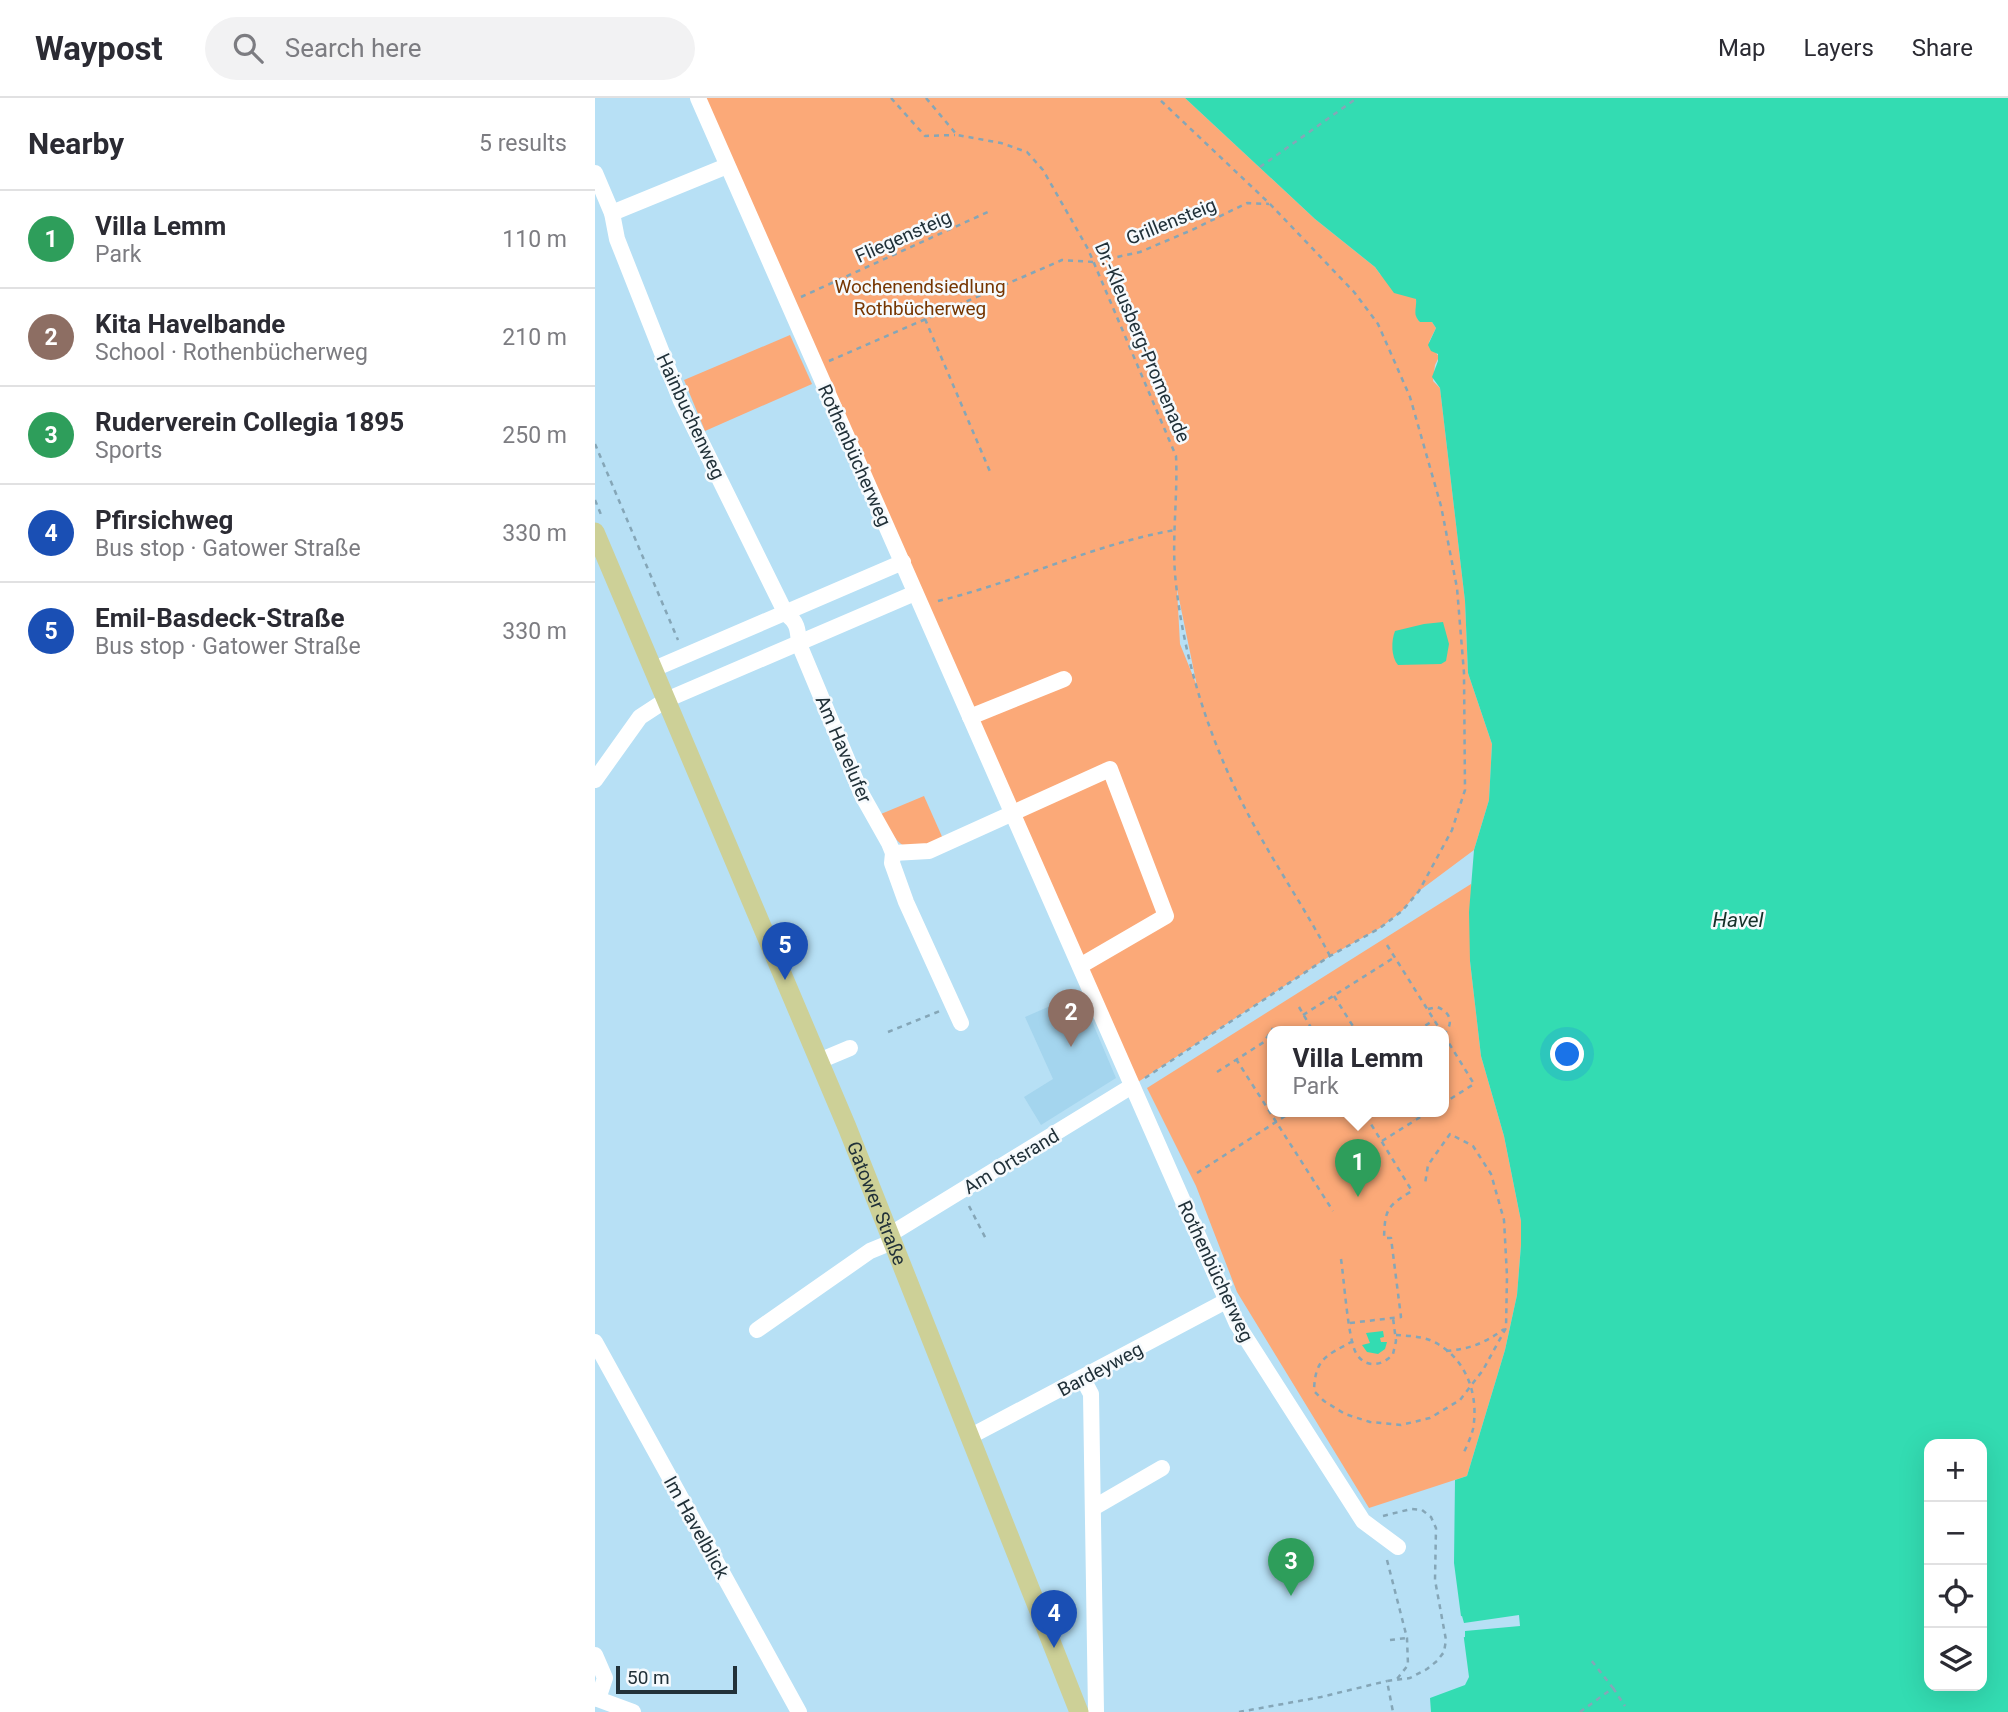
<!DOCTYPE html>
<meta charset="utf-8">
<style>
:root{--surface:#fff;--page:#f2f2f3;--text:#2b2b33;--muted:#7c7c81;--line:#e1e1e2;--accent:#d93025}
body{margin:0;font-family:Roboto,sans-serif;background:var(--page);color:var(--text)}
.controls{position:absolute;right:21px;bottom:21px;display:grid;overflow:hidden;border-radius:14px;box-shadow:0 7px 28px #0002}
.controls button{width:63px;height:63px;display:grid;place-items:center;padding:0;border:0;border-bottom:2px solid var(--line);background:var(--surface);color:var(--text);font:35px sans-serif}
.scale{position:absolute;left:21px;bottom:18px;width:121px;box-sizing:border-box;padding-left:7px;border:4px solid #213139;border-top:0;font-size:19px;line-height:24px;white-space:nowrap;color:#213139;-webkit-text-stroke:5px #f6fafd;paint-order:stroke}
.you{position:absolute;left:973px;top:957px;width:24px;height:24px;margin:-18px;border:5px solid #fff;border-radius:50%;background:#1a73e8;box-shadow:0 0 0 10px #1a73e833}
.badge{display:grid;place-items:center;width:46px;height:46px;border-radius:50%;background:var(--accent);color:#fff;font-size:23px;font-weight:700}
.pin{position:absolute;translate:-50% -58px;filter:drop-shadow(0 2px 4px #0008)}
.pin::after{content:'';position:absolute;top:37px;width:24px;height:21px;background:inherit;clip-path:polygon(0 0,100% 0,50% 100%)}
.popup{position:absolute;left:672px;top:928px;width:182px;height:91px;box-sizing:border-box;display:grid;place-content:center;border-radius:14px;background:var(--surface);filter:drop-shadow(0 2px 5px #0005);font-size:23px;white-space:nowrap;color:var(--muted)}
.popup b{font-size:26px;color:var(--text)}
.popup::after{content:'';position:absolute;left:50%;top:100%;margin-left:-14px;border:14px solid transparent;border-top-color:var(--surface)}
.list{margin:0;padding:0;list-style:none}
h2{display:flex;justify-content:space-between;align-items:center;height:91px;margin:0;padding:0 28px;font-size:30px}
h2 small{font-size:23px;font-weight:400;color:var(--muted)}
.list li{display:grid;grid-template-columns:46px 1fr auto;gap:21px;align-items:center;box-sizing:border-box;height:98px;padding:0 28px;border-top:2px solid var(--line)}
.list b{display:block;font-size:26px;white-space:nowrap}
.list p{margin:0;font-size:23px;white-space:nowrap;color:var(--muted)}
.list em{font-size:23px;font-style:normal;color:var(--muted)}
.icon{flex:none;width:38px;height:38px;fill:none;stroke:currentColor;stroke-width:2;stroke-linecap:round;stroke-linejoin:round}
.map{position:relative;flex:none;width:1413px;height:1614px;overflow:hidden}
header{display:flex;align-items:center;gap:42px;box-sizing:border-box;height:98px;padding:0 35px;background:var(--surface);border-bottom:2px solid var(--line)}
header strong{font-size:33px}
nav{display:flex;gap:38px;margin-inline-start:auto;font-size:24px}
.search{width:490px;height:63px;background:var(--page);display:flex;align-items:center;gap:18px;box-sizing:border-box;padding:0 24px;border-radius:38px;color:var(--muted);font-size:26px}
main{display:flex}
aside{flex:1;background:var(--surface)}
.map>svg:first-child{display:block}
</style>
<header>
<strong>Waypost</strong>
<div class="search"><svg class="icon" aria-label="search" viewBox="0 0 24 24"><circle cx="10" cy="10" r="6"/><path d="M15 15l6 6"/></svg>Search here</div>
<nav><a>Map</a><a>Layers</a><a>Share</a></nav>
</header>
<main>
<aside>
<h2>Nearby<small>5 results</small></h2>
<ul class="list">
<li><span class="badge" style="background:#2e9e5b">1</span><div><b>Villa Lemm</b><p>Park</p></div><em>110 m</em></li>
<li><span class="badge" style="background:#8d6e63">2</span><div><b>Kita Havelbande</b><p>School · Rothenbücherweg</p></div><em>210 m</em></li>
<li><span class="badge" style="background:#2e9e5b">3</span><div><b>Ruderverein Collegia 1895</b><p>Sports</p></div><em>250 m</em></li>
<li><span class="badge" style="background:#1a4fb4">4</span><div><b>Pfirsichweg</b><p>Bus stop · Gatower Straße</p></div><em>330 m</em></li>
<li><span class="badge" style="background:#1a4fb4">5</span><div><b>Emil-Basdeck-Straße</b><p>Bus stop · Gatower Straße</p></div><em>330 m</em></li>
</ul>
</aside>
<div class="map">
<svg width="1413" height="1614" viewBox="0 0 1413 1614">
<rect width="100%" height="100%" fill="#b7e0f5"/>
<polygon fill="#a4d5ee" points="485,895 521,980 446,1027 429,999 458,981 430,919"/>
<g fill="#fba978" fill-rule="evenodd">
<path d="M104,0H590L720,121L780,169L785,176L821,201C822,210 818,217 825,224H837L841,230L834,244L844,259L840,267L838,283L845,290L870,503L873,575L897,646L894,702L879,752L824,793L807,813L785,830L735,858L537,988ZM582,491L602,588L585,546Z"/>
<polygon points="195,237 217,286 110,333 89,282"/>
<path d="M329,698L349,743C311,759 303,750 286,716Z"/>
<path d="M876,786L875,863L886,958L909,1038L926,1123V1147L922,1197L910,1252L872,1378L774,1410L642,1194L601,1088L552,990ZM677,933H849V1013H677Z"/>
</g>
<g fill="#33dcb2" fill-rule="evenodd">
<path d="M590,0H1413V1614H836L835,1600L870,1587L874,1579L859,1465L860,1382L872,1378L910,1252L922,1197L926,1147V1123L909,1038L886,958L875,863L874,814L879,752L894,702L897,646L873,575L870,503L845,290L837,279L843,263V256L836,253L833,247L841,230L837,224H825C817,216 822,211 821,201L799,195L780,169L720,121ZM1334,1346H1387V1588H1334Z"/>
<path d="M848,524L854,546L851,563L846,566L803,567C796,559 796,543 800,533L829,526Z"/>
<polygon points="788,1233 789,1239 785,1240 786,1244 792,1244 790,1251 783,1256 772,1254 767,1247 775,1245 771,1235"/>
</g>
<polygon fill="#b7e0f5" points="924,1517 925,1528 870,1533 870,1539 865,1540 862,1519 867,1518 869,1525"/>
<g fill="none" stroke-linecap="round" stroke-linejoin="round">
<g stroke="#85a6b7" stroke-width="2.5" stroke-dasharray="5 5" stroke-linecap="butt">
<polyline points="296,0 330,38 360,37"/>
<path d="M331,0L362,37L406,45L432,54L448,72L493,151L581,358C583,401 576,444 581,486C590,570 619,655 660,729C684,773 712,814 735,858"/>
<polyline points="665,69 762,0"/>
<polyline points="206,199 395,113"/>
<polyline points="330,221 396,376"/>
<polyline points="234,263 467,162 499,164 545,154 597,132 652,105 674,106"/>
<polyline points="0,346 83,542"/>
<polyline points="0,402 7,419"/>
<path d="M343,503C423,484 499,446 580,432"/>
<polyline points="792,847 846,933"/>
<polyline points="739,898 761,933"/>
<polyline points="704,909 718,933"/>
<path d="M833,911L842,909C856,914 859,926 849,936"/>
<polyline points="708,917 800,859"/>
<polyline points="822,933 839,922"/>
<polyline points="293,934 345,913"/>
<polyline points="849,937 879,986 849,1005"/>
<polyline points="641,961 738,1113"/>
<polyline points="622,974 669,944 678,930"/>
<polyline points="550,980 735,858 785,830 807,813 824,793 857,732 870,692 869,575 862,490 846,408 815,299 783,226 759,194 675,106 563,0"/>
<polyline points="814,1013 819,1022"/>
<polyline points="787,1043 835,1013"/>
<polyline points="602,1075 698,1013"/>
<polyline points="374,1108 392,1143"/>
<path d="M746,1161C749,1181 753,1241 761,1255C770,1271 788,1268 798,1256L801,1243L798,1220"/>
<path d="M755,1225L806,1219L796,1140H789C790,1111 792,1108 817,1093L768,1013"/>
<path d="M801,1237C815,1238 830,1238 843,1246C872,1263 884,1298 878,1331C876,1339 872,1348 868,1356"/>
<path d="M758,1243C731,1258 720,1260 719,1293L729,1303L750,1316L775,1324L806,1327L835,1320L865,1302L888,1272L911,1230L912,1178L909,1122L896,1076L878,1048L855,1036L833,1067L830,1086"/>
<path d="M851,1253C875,1251 890,1245 909,1231"/>
<polyline points="788,1418 816,1411 827,1412 836,1419 841,1430 840,1482 851,1542 849,1554 842,1563 832,1571 815,1580 792,1583 798,1614"/>
<polyline points="792,1462 812,1540 813,1567 802,1581"/>
<polyline points="795,1542 812,1540"/>
<polyline points="1018,1590 1030,1608"/>
<polyline points="644,1614 726,1599 792,1583"/>
<polyline points="985,1614 1018,1590 996,1562"/>
</g>
<g stroke="#fff" stroke-width="16">
<polyline points="103,0 642,1226 768,1423 803,1449"/>
<path d="M0,75L17,115L22,141L86,303L191,516C203,524 203,533 204,546L267,697L294,745L298,755L297,765L311,804L366,925"/>
<polyline points="17,115 132,68"/>
<polyline points="59,571 308,464"/>
<polyline points="375,619 469,581"/>
<polyline points="0,682 45,619 71,602 320,495"/>
<polyline points="298,755 334,753 515,671 571,818 485,868"/>
<polyline points="224,963 255,950"/>
<polyline points="294,1137 537,988"/>
<polyline points="162,1232 275,1153 297,1144"/>
<polyline points="0,1244 204,1614"/>
<polyline points="488,1281 496,1296 501,1614"/>
<polyline points="376,1338 633,1202"/>
<polyline points="498,1410 567,1370"/>
<polyline points="0,1557 10,1580 3,1601"/>
<polyline points="0,1600 38,1614"/>
</g>
<path stroke="#cdd097" stroke-width="19" id="s1" d="M0,434L252,1029L484,1614"/>
</g>
<g text-anchor="middle" stroke-width="5" stroke-linejoin="round" paint-order="stroke">
<g font-size="19" fill="#213139" stroke="#f6fafd">
<text transform="translate(576 123) rotate(-22)" y="7">Grillensteig</text>
<text transform="translate(308 138) rotate(-24)" y="7">Fliegensteig</text>
<text transform="translate(548 244) rotate(67)" y="7">Dr.-Kleusberg-Promenade</text>
<text transform="translate(96 318) rotate(65)" y="7">Hainbuchenweg</text>
<text transform="translate(260 357) rotate(66)" y="7">Rothenbücherweg</text>
<text transform="translate(249 651) rotate(67)" y="7">Am Havelufer</text>
<text transform="translate(416 1063) rotate(-31)" y="7">Am Ortsrand</text>
<text dy="7" stroke="none"><textPath href="#s1" startOffset="728">Gatower Straße</textPath></text>
<text transform="translate(621 1173) rotate(65)" y="7">Rothenbücherweg</text>
<text transform="translate(505 1271) rotate(-28)" y="7">Bardeyweg</text>
<text transform="translate(102 1429) rotate(61)" y="7">Im Havelblick</text>
</g>
<g font-size="19" fill="#763602" stroke="#f6fafd">
<text x="325" y="195">Wochenendsiedlung<tspan x="325" dy="22">Rothbücherweg</tspan></text>
</g>
<g font-size="21" font-style="italic" fill="#163028" stroke="#f6fafd">
<text x="1143" y="829">Havel</text>
</g>
</g>
</svg>
<div class="controls">
<button>+</button>
<button>−</button>
<button><svg class="icon" aria-label="locate" viewBox="0 0 24 24"><circle cx="12" cy="12" r="6"/><path d="M12 2v4M12 18v4M2 12h4M18 12h4"/></svg></button>
<button><svg class="icon" aria-label="layers" viewBox="0 0 24 24"><path d="M12 4l9 5-9 5-9-5zM3 14l9 5 9-5"/></svg></button>
</div>
<div class="scale">50 m</div>
<div class="you"></div>
<div class="pin badge" style="left:763px;top:1099px;background:#2e9e5b">1</div>
<div class="popup"><b>Villa Lemm</b>Park</div>
<div class="pin badge" style="left:476px;top:949px;background:#8d6e63">2</div>
<div class="pin badge" style="left:696px;top:1498px;background:#2e9e5b">3</div>
<div class="pin badge" style="left:459px;top:1550px;background:#1a4fb4">4</div>
<div class="pin badge" style="left:190px;top:882px;background:#1a4fb4">5</div>
</div>
</main>
